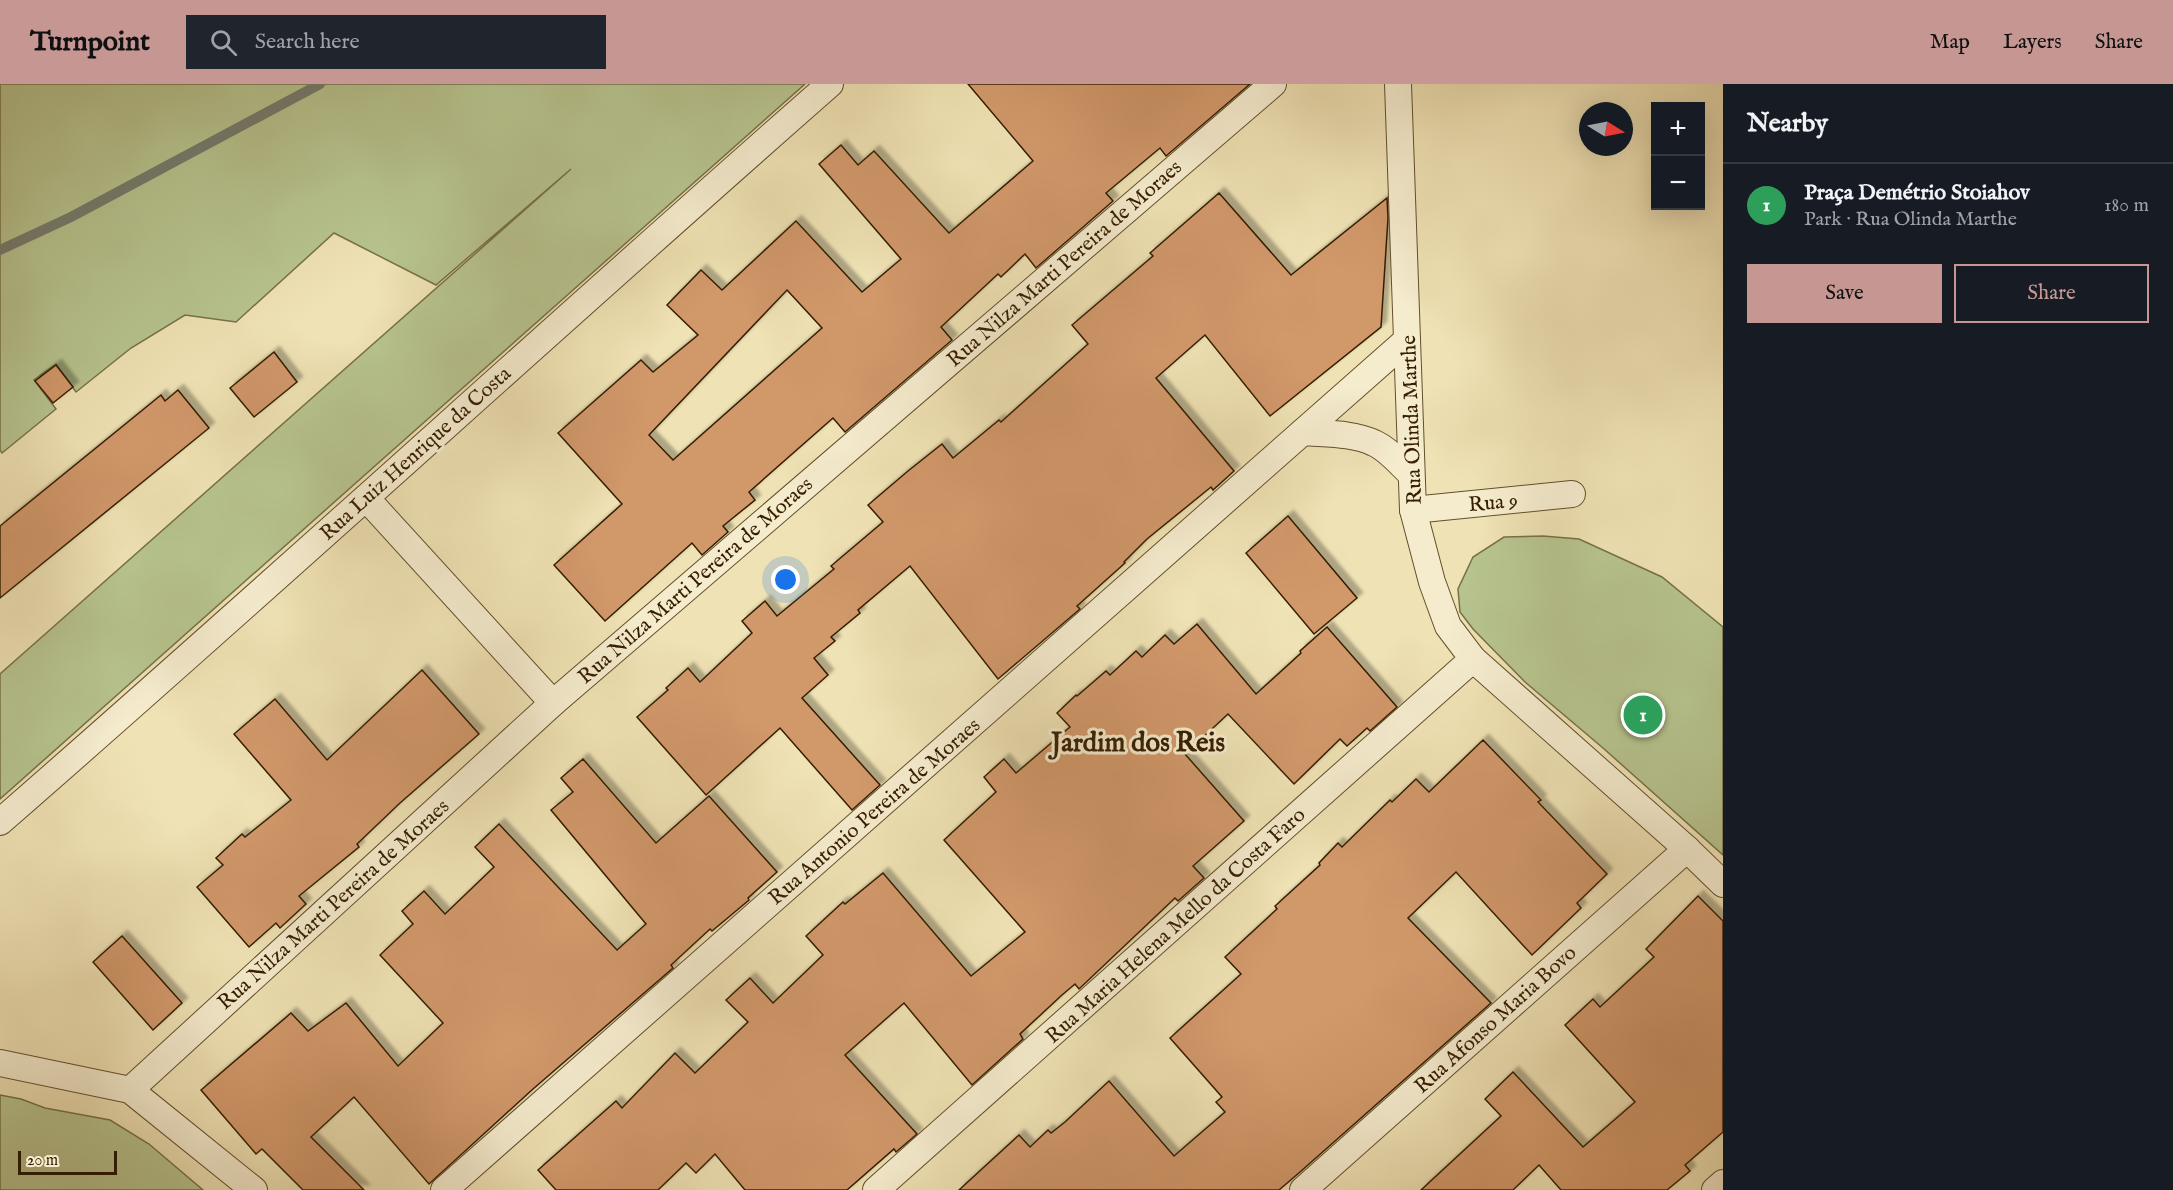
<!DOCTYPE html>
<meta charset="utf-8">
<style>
:root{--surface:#171b24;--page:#20242c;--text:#f1f3f6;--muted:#9ea1a6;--line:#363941;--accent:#c59692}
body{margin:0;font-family:"IM FELL English",serif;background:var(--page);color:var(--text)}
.controls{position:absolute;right:18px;top:18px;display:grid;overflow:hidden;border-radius:0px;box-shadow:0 6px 24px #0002}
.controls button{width:54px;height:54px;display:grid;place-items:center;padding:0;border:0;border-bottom:2px solid var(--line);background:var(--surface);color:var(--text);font:30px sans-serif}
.compass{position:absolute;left:1579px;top:18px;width:54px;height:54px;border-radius:50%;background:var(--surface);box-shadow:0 6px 24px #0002;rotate:100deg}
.scale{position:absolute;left:18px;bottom:15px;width:99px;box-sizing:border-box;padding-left:6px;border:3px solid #361e00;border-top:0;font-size:16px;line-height:21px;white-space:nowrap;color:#361e00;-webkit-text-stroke:4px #f5ecce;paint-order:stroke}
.you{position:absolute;left:786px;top:496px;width:21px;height:21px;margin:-15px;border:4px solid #fff;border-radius:50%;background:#1a73e8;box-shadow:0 0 0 9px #1a73e833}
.badge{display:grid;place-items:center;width:39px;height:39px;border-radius:50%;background:var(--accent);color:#fff;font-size:20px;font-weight:700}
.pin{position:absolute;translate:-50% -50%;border:3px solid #fff;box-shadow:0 2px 6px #0006}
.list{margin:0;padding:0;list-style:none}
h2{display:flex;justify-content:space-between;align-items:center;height:78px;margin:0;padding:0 24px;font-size:26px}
h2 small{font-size:20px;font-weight:400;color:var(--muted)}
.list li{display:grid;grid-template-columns:39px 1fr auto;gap:18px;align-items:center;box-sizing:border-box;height:84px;padding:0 24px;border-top:2px solid var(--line)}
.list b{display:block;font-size:22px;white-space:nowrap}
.list p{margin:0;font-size:20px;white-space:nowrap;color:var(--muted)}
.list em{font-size:20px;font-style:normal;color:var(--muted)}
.actions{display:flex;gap:12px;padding:18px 24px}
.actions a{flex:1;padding:14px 0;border:2px solid var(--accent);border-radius:0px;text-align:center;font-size:21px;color:var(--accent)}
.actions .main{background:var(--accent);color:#111}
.icon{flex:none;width:33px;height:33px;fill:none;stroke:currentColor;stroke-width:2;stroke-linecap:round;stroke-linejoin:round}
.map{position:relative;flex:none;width:1723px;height:1106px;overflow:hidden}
header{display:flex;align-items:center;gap:36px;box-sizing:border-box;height:84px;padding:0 30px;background:var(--accent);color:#111}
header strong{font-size:28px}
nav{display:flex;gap:33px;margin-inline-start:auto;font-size:21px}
.search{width:420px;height:54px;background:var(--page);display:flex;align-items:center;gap:15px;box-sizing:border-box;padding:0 21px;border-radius:0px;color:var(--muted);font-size:22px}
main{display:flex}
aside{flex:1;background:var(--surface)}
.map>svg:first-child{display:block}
</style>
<header>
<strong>Turnpoint</strong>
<div class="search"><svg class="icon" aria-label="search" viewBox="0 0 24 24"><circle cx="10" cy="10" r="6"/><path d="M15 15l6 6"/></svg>Search here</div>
<nav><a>Map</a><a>Layers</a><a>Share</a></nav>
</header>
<main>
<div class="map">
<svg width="1723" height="1106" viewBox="0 0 1723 1106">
<defs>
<filter id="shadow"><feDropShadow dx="5.5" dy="-5.5" stdDeviation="1.5" flood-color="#0004"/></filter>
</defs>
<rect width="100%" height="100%" fill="#efe2b4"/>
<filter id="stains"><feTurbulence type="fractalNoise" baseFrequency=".00333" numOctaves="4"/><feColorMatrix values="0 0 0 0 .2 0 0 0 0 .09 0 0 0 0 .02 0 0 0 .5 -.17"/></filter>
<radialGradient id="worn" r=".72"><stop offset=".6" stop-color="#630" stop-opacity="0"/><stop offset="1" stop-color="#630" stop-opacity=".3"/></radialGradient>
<g fill="#b7c48f" stroke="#767148" stroke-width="1.5">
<polygon points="0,0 805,0 0,715 0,590 571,85 436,201 334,149 236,238 185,231 131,264 76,308 56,280 34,296 56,325 2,369 0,366"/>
<polygon points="1543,452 1579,455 1662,493 1723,543 1723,771 1603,664 1525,598 1473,545 1460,528 1458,505 1473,473 1504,453"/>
<polygon points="0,1011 21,1015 45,1024 110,1036 149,1060 203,1106 0,1106"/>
</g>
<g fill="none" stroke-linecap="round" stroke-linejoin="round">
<polyline stroke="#747c6e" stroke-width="10" points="0,166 71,133 320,0"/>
</g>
<g fill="#d1986a" stroke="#361e00" stroke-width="1.5" fill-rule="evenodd" filter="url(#shadow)">
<path d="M968,0H1250L1166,72L1160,64L1106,109L1113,117L1036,184L1025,170L1001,193L998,190L941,243L952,256L845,348L833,334L749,408L755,416L723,442L728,448L702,471L692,459L605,537L554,481L622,420L558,349L641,276L653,288L698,251L667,221L701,186L722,206L796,137L862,208L901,175L819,80L841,61L858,81L874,67L949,149L1033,77ZM787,206L822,244L673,376L649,351Z"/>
<polygon points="1219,109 1291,191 1387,114 1388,134 1381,243 1270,332 1205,251 1156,294 1234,387 1213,406 1211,403 1147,455 1124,478 1125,479 1077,522 1080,525 998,595 910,482 858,526 860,529 831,553 835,557 814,574 828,591 802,614 880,701 852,726 780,644 706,711 637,633 668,606 666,604 688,584 700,598 752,549 742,537 765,517 777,532 834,485 831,482 883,438 868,421 908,387 942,360 953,374 999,336 1001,338 1088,260 1072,241 1153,172 1150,169"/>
<polygon points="274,268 297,298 254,333 230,304"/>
<polygon points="56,281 73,303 53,319 35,297"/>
<polygon points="178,306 209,344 0,514 0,442 161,311 165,317"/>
<polygon points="1288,432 1357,514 1314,550 1246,469"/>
<polygon points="1197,540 1256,610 1301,569 1300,567 1327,543 1397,623 1370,647 1367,644 1347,662 1340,655 1294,700 1228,630 1185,670 1244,737 1193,782 1204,794 1178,817 1175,814 1079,905 1075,900 1062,911 1020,950 1023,955 972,1001 904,919 845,971 917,1050 896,1068 894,1065 847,1106 745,1106 715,1070 696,1089 686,1079 658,1106 556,1106 538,1086 616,1017 622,1024 675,969 695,989 748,938 726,916 750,894 773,919 823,871 806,852 843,818 845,820 883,789 971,892 1025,848 944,756 996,708 984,693 1004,675 1016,689 1070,643 1057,629 1076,611 1077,612 1106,587 1110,591 1136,567 1142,573 1165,551 1174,560"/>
<polygon points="422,586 479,650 400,719 357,760 359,763 299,812 306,820 280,844 276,839 249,863 197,803 223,781 216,774 242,750 245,753 291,716 234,650 275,615 327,676"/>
<polygon points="1483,656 1541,716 1538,718 1607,790 1577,819 1581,824 1532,871 1456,788 1408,834 1491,919 1300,1088 1279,1106 959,1106 1019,1051 1030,1063 1048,1046 1051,1049 1065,1038 1109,997 1174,1072 1225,1028 1216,1018 1222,1013 1170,954 1241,890 1225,873 1277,825 1275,822 1320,781 1319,779 1338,759 1342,763 1390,716 1392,718 1416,695 1429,708"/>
<polygon points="583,675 656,759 709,712 777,788 748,814 749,816 712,847 710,845 671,881 673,884 533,1005 429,1100 354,1013 311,1053 364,1106 303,1106 262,1065 256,1070 201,1006 291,929 308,947 346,919 398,982 443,939 380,871 413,840 402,827 424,807 445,830 494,783 475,763 499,740 617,866 646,840 551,726 573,708 561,694"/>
<polygon points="1698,812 1723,837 1723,1048 1685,1081 1690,1087 1667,1106 1561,1106 1539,1081 1513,1106 1421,1106 1501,1032 1485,1015 1513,988 1583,1063 1635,1018 1565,941 1593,915 1600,923 1654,873 1646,865"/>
<polygon points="122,852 182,919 153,946 93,878"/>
</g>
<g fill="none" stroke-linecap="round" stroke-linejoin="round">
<defs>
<g id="minor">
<polyline points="1398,0 1413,426 1432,498 1448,542 1473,575 1687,765 1723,800"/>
<path d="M1303,348C1326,350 1353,349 1374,359C1388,365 1400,380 1411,390"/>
<polyline points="366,414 553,619"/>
<polyline points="1413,426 1572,410"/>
<path d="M0,738C279,495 552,244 830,0"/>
<polyline points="0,979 130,1006 254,1106"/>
<polyline points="130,1006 553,619 1273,0"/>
<polyline points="444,1106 1407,256"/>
<polyline points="876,1106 1473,575"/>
<polyline points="1303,1106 1687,765"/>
<polyline points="1715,1106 1723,1099"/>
</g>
</defs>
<use href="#minor" stroke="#644f2d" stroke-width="28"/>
<use href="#minor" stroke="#f5ecce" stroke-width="26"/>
</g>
<g text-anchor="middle" stroke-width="6" stroke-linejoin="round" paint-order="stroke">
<g font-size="21" fill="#361e00" stroke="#f5ecce">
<text transform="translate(1064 179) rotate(-41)" y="7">Rua Nilza Marti Pereira de Moraes</text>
<text transform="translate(1411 336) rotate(-92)" y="7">Rua Olinda Marthe</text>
<text transform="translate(415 369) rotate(-42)" y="7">Rua Luiz Henrique da Costa</text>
<text transform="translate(1493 418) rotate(-5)" y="7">Rua 9</text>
<text transform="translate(695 496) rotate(-41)" y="7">Rua Nilza Marti Pereira de Moraes</text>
<text transform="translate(874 727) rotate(-41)" y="7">Rua Antonio Pereira de Moraes</text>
<text transform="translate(333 820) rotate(-42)" y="7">Rua Nilza Marti Pereira de Moraes</text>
<text transform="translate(1175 841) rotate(-42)" y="7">Rua Maria Helena Mello da Costa Faro</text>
<text transform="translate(1495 935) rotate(-42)" y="7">Rua Afonso Maria Bovo</text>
</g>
<g font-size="27" font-weight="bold" fill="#361e00" stroke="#f5ecce">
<text x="1138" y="667">Jardim dos Reis</text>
</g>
</g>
<rect width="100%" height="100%" filter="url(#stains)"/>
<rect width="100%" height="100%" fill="url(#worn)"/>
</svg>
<div class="controls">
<button>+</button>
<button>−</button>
</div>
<svg class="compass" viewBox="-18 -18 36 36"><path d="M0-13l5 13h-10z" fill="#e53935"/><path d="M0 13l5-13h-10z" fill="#9ea1a6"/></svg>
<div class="scale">20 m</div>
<div class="you"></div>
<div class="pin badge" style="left:1643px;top:631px;background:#2e9e5b">1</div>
</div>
<aside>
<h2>Nearby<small></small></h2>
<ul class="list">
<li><span class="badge" style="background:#2e9e5b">1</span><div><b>Praça Demétrio Stoiahov</b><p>Park · Rua Olinda Marthe</p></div><em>180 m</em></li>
</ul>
<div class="actions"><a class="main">Save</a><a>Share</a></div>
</aside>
</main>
